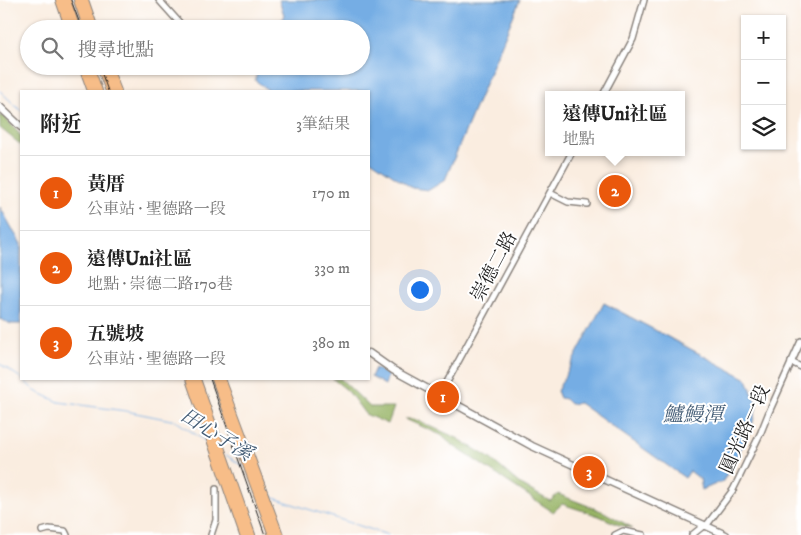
<!DOCTYPE html>
<html lang="zh-TW">
<meta charset="utf-8">
<style>
:root{--surface:#fff;--page:#f6f6f6;--text:#222;--muted:#767676;--line:#e0e0e0;--accent:#ea580c}
body{margin:0;font-family:"IM FELL DW Pica","Noto Serif TC",serif;background:var(--page);color:var(--text)}
.controls{position:absolute;right:15px;top:15px;display:grid;overflow:hidden;border-radius:0px;box-shadow:0 1px 4px #0004}
.controls button{width:45px;height:45px;display:grid;place-items:center;padding:0;border:0;border-bottom:1px solid var(--line);background:var(--surface);color:var(--text);font:25px sans-serif}
.you{position:absolute;left:419px;top:289px;width:18px;height:18px;margin:-12px;border:4px solid #fff;border-radius:50%;background:#1a73e8;box-shadow:0 0 0 8px #1a73e833}
.badge{display:grid;place-items:center;width:32px;height:32px;border-radius:50%;background:var(--accent);color:#fff;font-size:16px;font-weight:700}
.pin{position:absolute;translate:-50% -50%;border:2px solid #fff;box-shadow:0 1px 5px #0006}
.popup{position:absolute;left:545px;top:91px;width:140px;height:65px;box-sizing:border-box;display:grid;place-content:center;border-radius:0px;background:var(--surface);filter:drop-shadow(0 1px 4px #0005);font-size:16px;white-space:nowrap;color:var(--muted)}
.popup b{font-size:19px;color:var(--text)}
.popup::after{content:'';position:absolute;left:50%;top:100%;margin-left:-10px;border:10px solid transparent;border-top-color:var(--surface)}
.list{margin:0;padding:0;list-style:none}
h2{display:flex;justify-content:space-between;align-items:center;height:65px;margin:0;padding:0 20px;font-size:21px}
h2 small{font-size:16px;font-weight:400;color:var(--muted)}
.list li{display:grid;grid-template-columns:32px 1fr auto;gap:15px;align-items:center;box-sizing:border-box;height:75px;padding:0 20px;border-top:1px solid var(--line)}
.list b{display:block;font-size:19px;white-space:nowrap}
.list p{margin:0;font-size:16px;white-space:nowrap;color:var(--muted)}
.list em{font-size:16px;font-style:normal;color:var(--muted)}
.icon{flex:none;width:28px;height:28px;fill:none;stroke:currentColor;stroke-width:2;stroke-linecap:round;stroke-linejoin:round}
.map{position:relative;flex:none;width:801px;height:535px;overflow:hidden}
.search{position:absolute;background:var(--surface);box-shadow:0 1px 4px #0004;left:20px;top:20px;width:350px;height:55px;display:flex;align-items:center;gap:12px;box-sizing:border-box;padding:0 18px;border-radius:28px;color:var(--muted);font-size:19px}
.panel{position:absolute;background:var(--surface);box-shadow:0 1px 4px #0004;left:20px;top:90px;width:350px;height:290px;border-radius:0px}
.map>svg:first-child{display:block}
</style>
<div class="map">
<svg width="801" height="535" viewBox="0 0 801 535">
<rect width="100%" height="100%" fill="#fff"/>
<filter id="ink" filterUnits="userSpaceOnUse"><feTurbulence type="fractalNoise" baseFrequency=".02" numOctaves="2"/><feDisplacementMap in="SourceGraphic" scale="10" xChannelSelector="R" yChannelSelector="G"/><feConvolveMatrix kernelMatrix="1 2 1 2 8 2 1 2 1" color-interpolation-filters="sRGB"/></filter>
<filter id="wash" filterUnits="userSpaceOnUse"><feTurbulence type="fractalNoise" baseFrequency=".0096" numOctaves="4" result="noise"/><feDisplacementMap in="SourceGraphic" scale="20" xChannelSelector="R" yChannelSelector="G"/><feGaussianBlur stdDeviation="1.12" result="paint"/><feColorMatrix in="noise" values="0 0 0 0 0 0 0 0 0 0 0 0 0 0 0 0 0 1.4 0 .05"/><feComposite in="paint" operator="in"/></filter>
<g filter="url(#wash)">
<rect width="100%" height="100%" fill="#faede0"/>
<g fill="#95b264" stroke="#586740">
<polygon points="0,115 5,117 21,136 21,145 0,128"/>
<polygon points="333,379 341,379 370,407 394,407 388,424 365,414 348,391"/>
<polygon points="405,419 414,419 457,438 491,459 521,485 550,501 558,494 604,512 633,528 619,525 599,516 562,504 553,512 452,445 441,435"/>
</g>
<g fill="#75ade4" stroke="#486480">
<polygon points="279,0 520,0 445,180 429,190 412,188 369,159 369,91 269,91 255,80 259,66 361,66 361,29 277,29 284,15"/>
<polygon points="0,207 21,244 21,324 11,324 0,319"/>
<polygon points="604,303 747,379 757,405 751,430 723,481 702,490 700,479 690,471 685,478 579,403 570,404 565,399 560,398 557,391"/>
<polygon points="375,368 388,375 385,385 371,377"/>
</g>
<g fill="none" stroke-linecap="round" stroke-linejoin="round">
<g stroke="#75ade4" stroke-width="1">
<polyline points="0,91 21,111"/>
<polyline points="0,364 21,378"/>
<polyline points="22,379 35,391 59,402 126,411 176,421 208,443"/>
<polyline points="226,455 244,467"/>
<polyline points="265,487 274,498 388,535"/>
</g>
</g>
</g>
<g filter="url(#ink)">
<g fill="none" stroke-linecap="round" stroke-linejoin="round">
<defs>
<g id="minor">
<polyline points="159,0 185,29"/>
<polyline points="603,95 633,39 644,0"/>
<polyline points="550,193 568,202 587,204"/>
<polyline points="791,362 801,367"/>
<polyline points="440,395 572,152"/>
<polyline points="42,531 49,529 65,531 67,535"/>
<polyline points="211,535 216,520 216,489"/>
<polyline points="615,535 623,531 643,535"/>
<polyline points="692,535 702,527 706,526 733,490 738,480 761,432 769,412 801,341"/>
</g>
<g id="tertiary">
<polyline points="0,107 21,127"/>
<polyline points="369,353 393,370 532,446 726,535"/>
</g>
<g id="primary">
<polyline points="60,0 70,29"/>
<polyline points="66,0 76,29"/>
<polyline points="78,0 88,29"/>
<polyline points="84,0 94,29"/>
<polyline points="83,66 92,91"/>
<polyline points="89,66 98,91"/>
<polyline points="101,66 110,91"/>
<polyline points="107,66 117,91"/>
<polyline points="190,379 244,535"/>
<polyline points="196,379 251,535"/>
<polyline points="216,379 273,535"/>
<polyline points="221,379 279,535"/>
</g>
</defs>
<use href="#minor" stroke="#8b847e" stroke-width="8"/>
<use href="#tertiary" stroke="#8b847e" stroke-width="9"/>
<use href="#primary" stroke="#8b847e" stroke-width="10"/>
<use href="#minor" stroke="#fff" stroke-width="5"/>
<use href="#tertiary" stroke="#fff" stroke-width="6"/>
<use href="#primary" stroke="#f7bd88" stroke-width="8"/>
<g stroke="#1c1c1c" stroke-width="1">
<polyline points="71,0 82,29"/>
<polyline points="99,66 108,91"/>
<polyline points="210,379 265,535"/>
</g>
</g>
</g>
<g text-anchor="middle" stroke-width="4" stroke-linejoin="round" paint-order="stroke">
<g font-size="19" fill="#1c1c1c" stroke="#fff">
<text transform="translate(493 266) rotate(-62)" y="7">崇德二路</text>
<text transform="translate(744 429) rotate(-66)" y="7">圓光路一段</text>
</g>
<g font-size="20" font-style="italic" fill="#445d76" stroke="#fff">
<text x="693" y="421">鱸鰻潭</text>
<text transform="translate(217 434) rotate(32)" y="7">田心子溪</text>
</g>
</g>
</svg>
<div class="controls">
<button>+</button>
<button>−</button>
<button><svg class="icon" aria-label="layers" viewBox="0 0 24 24"><path d="M12 4l9 5-9 5-9-5zM3 14l9 5 9-5"/></svg></button>
</div>
<div class="you"></div>
<div class="pin badge" style="left:443px;top:397px">1</div>
<div class="pin badge" style="left:615px;top:191px">2</div>
<div class="popup"><b>遠傳Uni社區</b>地點</div>
<div class="pin badge" style="left:589px;top:472px">3</div>
<div class="search"><svg class="icon" aria-label="search" viewBox="0 0 24 24"><circle cx="10" cy="10" r="6"/><path d="M15 15l6 6"/></svg>搜尋地點</div>
<section class="panel">
<h2>附近<small>3筆結果</small></h2>
<ul class="list">
<li><span class="badge">1</span><div><b>黃厝</b><p>公車站 · 聖德路一段</p></div><em>170 m</em></li>
<li><span class="badge">2</span><div><b>遠傳Uni社區</b><p>地點 · 崇德二路170巷</p></div><em>330 m</em></li>
<li><span class="badge">3</span><div><b>五號坡</b><p>公車站 · 聖德路一段</p></div><em>380 m</em></li>
</ul>
</section>
</div>
